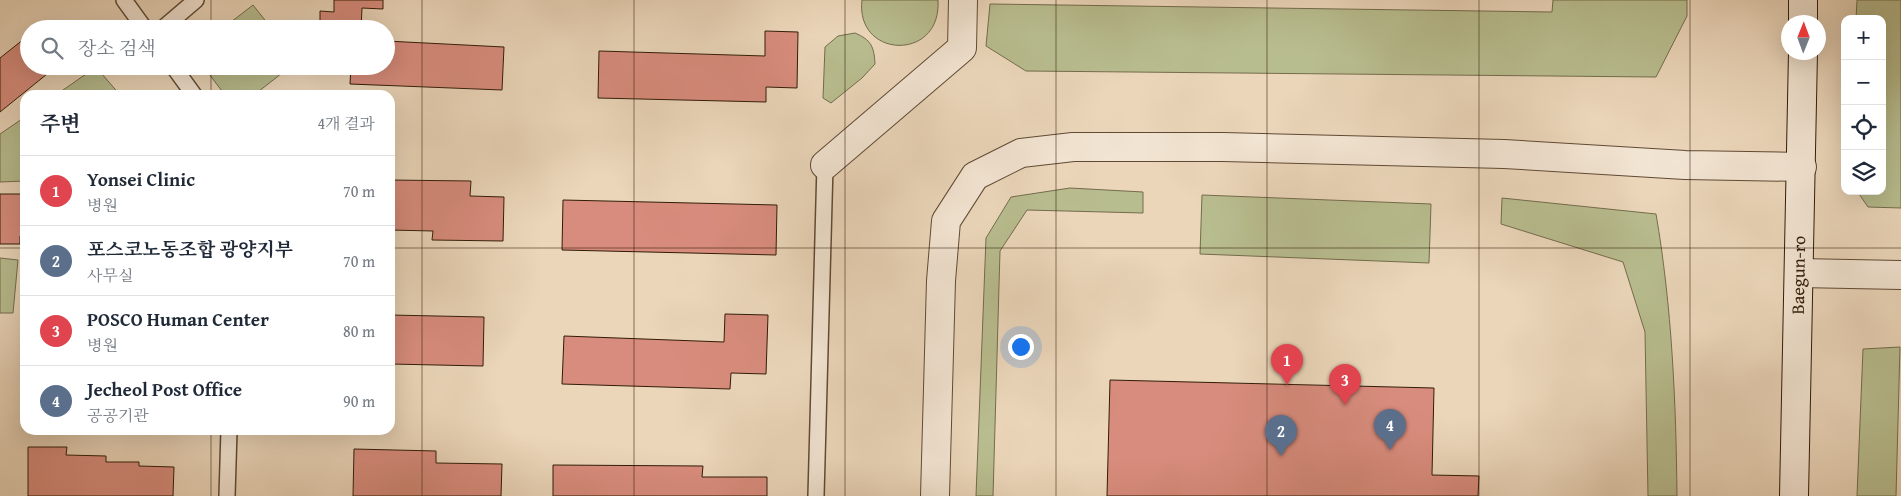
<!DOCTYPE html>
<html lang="ko">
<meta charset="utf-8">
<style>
:root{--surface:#fff;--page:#f2f2f3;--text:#1f2937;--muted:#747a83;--line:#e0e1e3;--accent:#2563eb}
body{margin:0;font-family:"Gentium Book Plus","Noto Serif KR",serif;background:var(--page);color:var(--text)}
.controls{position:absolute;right:15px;top:15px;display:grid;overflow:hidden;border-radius:10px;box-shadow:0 5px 20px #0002}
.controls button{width:45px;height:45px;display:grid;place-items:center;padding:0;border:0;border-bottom:1px solid var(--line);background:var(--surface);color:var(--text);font:25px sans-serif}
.compass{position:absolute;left:1781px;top:15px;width:45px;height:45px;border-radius:50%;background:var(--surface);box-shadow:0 5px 20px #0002;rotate:1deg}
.you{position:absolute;left:1020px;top:346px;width:18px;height:18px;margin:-12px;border:4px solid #fff;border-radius:50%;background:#1a73e8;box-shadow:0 0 0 8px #1a73e833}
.badge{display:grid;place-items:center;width:32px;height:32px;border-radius:50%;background:var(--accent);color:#fff;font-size:16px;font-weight:700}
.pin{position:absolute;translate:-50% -41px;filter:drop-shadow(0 1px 2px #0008)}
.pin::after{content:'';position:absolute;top:26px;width:18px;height:15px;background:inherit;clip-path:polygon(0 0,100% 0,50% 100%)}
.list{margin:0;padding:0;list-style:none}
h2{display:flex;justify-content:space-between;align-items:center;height:65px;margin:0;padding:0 20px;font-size:21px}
h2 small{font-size:16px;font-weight:400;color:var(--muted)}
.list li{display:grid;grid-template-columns:32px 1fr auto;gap:15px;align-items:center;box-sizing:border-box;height:70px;padding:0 20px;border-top:1px solid var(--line)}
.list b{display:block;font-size:19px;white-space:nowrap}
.list p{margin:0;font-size:16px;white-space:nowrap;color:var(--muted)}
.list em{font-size:16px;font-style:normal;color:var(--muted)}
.icon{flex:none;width:28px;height:28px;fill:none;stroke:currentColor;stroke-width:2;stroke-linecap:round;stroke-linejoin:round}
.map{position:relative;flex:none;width:1901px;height:496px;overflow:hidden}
.search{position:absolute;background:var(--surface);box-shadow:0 5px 20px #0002;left:20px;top:20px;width:375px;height:55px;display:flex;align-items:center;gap:12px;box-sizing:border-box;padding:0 18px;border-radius:28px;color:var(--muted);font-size:19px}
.panel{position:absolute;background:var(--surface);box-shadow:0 5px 20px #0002;left:20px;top:90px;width:375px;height:345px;border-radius:15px}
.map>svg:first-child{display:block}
</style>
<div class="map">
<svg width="1901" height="496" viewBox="0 0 1901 496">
<rect width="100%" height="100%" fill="#ebd6ba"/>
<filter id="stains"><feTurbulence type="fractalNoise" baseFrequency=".004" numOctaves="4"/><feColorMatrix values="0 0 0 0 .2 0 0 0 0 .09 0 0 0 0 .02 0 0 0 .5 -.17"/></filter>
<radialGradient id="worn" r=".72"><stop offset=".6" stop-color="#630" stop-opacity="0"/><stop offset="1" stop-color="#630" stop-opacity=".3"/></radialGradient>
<g fill="#b8bd8f" stroke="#746c4c">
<path d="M862,0H938C942,62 855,59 862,0Z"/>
<polygon points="1553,0 1687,0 1687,16 1656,77 1026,71 986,46 990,4 1552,12"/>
<polygon points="1857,0 1901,0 1901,208 1868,207 1857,191 1882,191 1882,19 1856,19"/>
<polygon points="253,5 272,29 222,29"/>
<path d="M855,33C871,40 874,46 875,64L862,78L831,103L823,98L825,47L838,36Z"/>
<polygon points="203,66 291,66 254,95 225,95"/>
<polygon points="96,67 120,95 56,95"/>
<polygon points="25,117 25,181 0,182 0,134"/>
<polygon points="1070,188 1143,192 1143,213 1027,210 1000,251 993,496 976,496 986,238 1011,197"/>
<polygon points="1202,195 1431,204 1429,263 1200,254"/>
<path d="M1502,198L1656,214C1672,307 1676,402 1677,496H1648L1645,332L1623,262L1501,224Z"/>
<polygon points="0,258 18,260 13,313 0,313"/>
<polygon points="1900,347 1896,496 1857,496 1863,349"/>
</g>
<g fill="#d88c7d" stroke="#311c08">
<polygon points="334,0 383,0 383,9 362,8 361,29 320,29 320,11 334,12"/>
<polygon points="765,31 798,32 797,88 766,87 766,102 598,98 599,51 765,56"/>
<polygon points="29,35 29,66 57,66 0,112 0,58"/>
<polygon points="386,41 504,47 502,90 350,84 351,66 386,66"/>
<polygon points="390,180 471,181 470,196 504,197 503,241 432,240 433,231 390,230"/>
<polygon points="0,194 25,194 25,236 20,236 20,244 0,244"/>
<polygon points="563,200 777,205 776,255 562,250"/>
<polygon points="725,314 768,315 766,374 731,373 730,389 562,384 564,336 724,342"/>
<polygon points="390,315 484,317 483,366 390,364"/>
<polygon points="22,328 25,329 25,374 21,374"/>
<polygon points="1110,380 1434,388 1432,475 1479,476 1478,496 1107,496"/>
<polygon points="28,447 67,447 66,455 106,456 106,462 139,462 139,466 174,467 173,496 28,496"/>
<polygon points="354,449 436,451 436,463 502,464 501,496 353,496"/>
<polygon points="553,465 703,466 702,477 767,477 767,496 553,496"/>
</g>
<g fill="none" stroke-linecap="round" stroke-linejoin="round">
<defs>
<g id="service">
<polyline points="124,0 145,29"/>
<polyline points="162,29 196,0"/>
<polyline points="173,66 194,95"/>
<polyline points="227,496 229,430"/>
<polyline points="816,496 825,165"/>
</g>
<g id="minor">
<polyline points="825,165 962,48 963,0"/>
<polyline points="1799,273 1901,275"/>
<polyline points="935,496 941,281 946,221 975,176 1021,153 1073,147 1223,147 1504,154 1685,165 1802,167"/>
</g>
<g id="secondary">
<polyline points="1803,22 1803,0"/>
<path id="s1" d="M1794,496L1803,52"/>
</g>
</defs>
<use href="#service" stroke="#604a34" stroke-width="18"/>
<use href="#minor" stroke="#604a34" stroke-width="30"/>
<use href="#secondary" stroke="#311c08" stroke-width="30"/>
<use href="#service" stroke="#f2e4d2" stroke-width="15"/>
<use href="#minor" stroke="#f2e4d2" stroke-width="28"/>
<use href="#secondary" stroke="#f2e4d2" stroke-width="28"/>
</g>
<path fill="none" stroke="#311c08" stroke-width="1" stroke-opacity="0.55" d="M211,0V29M422,0V496M634,0V496M845,0V496M1056,0V496M1267,0V496M1479,0V496M1690,0V496M211,66V95M0,248H25M390,248H1901M211,430V496"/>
<g text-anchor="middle" stroke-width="4" stroke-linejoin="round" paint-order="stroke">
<g font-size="18" fill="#311c08" stroke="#f2e4d2">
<text dy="6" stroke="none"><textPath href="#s1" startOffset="221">Baegun-ro</textPath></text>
</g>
</g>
<rect width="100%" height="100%" filter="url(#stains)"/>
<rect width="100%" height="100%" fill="url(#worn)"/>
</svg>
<div class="controls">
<button>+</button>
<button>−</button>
<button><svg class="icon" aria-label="locate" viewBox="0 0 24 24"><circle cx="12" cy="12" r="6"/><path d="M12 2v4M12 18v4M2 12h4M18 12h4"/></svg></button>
<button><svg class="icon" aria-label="layers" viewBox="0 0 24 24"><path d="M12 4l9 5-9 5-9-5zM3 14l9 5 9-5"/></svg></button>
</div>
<svg class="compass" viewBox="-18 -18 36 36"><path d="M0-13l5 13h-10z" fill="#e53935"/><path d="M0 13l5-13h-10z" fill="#747a83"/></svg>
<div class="you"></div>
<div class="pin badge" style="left:1287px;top:385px;background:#e0444e">1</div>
<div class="pin badge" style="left:1281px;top:456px;background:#5c6f8a">2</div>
<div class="pin badge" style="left:1345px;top:405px;background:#e0444e">3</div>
<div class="pin badge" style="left:1390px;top:450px;background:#5c6f8a">4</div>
<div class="search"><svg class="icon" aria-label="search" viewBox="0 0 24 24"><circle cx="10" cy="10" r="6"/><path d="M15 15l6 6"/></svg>장소 검색</div>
<section class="panel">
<h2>주변<small>4개 결과</small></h2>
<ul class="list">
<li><span class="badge" style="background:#e0444e">1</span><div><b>Yonsei Clinic</b><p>병원</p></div><em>70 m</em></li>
<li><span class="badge" style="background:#5c6f8a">2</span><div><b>포스코노동조합 광양지부</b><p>사무실</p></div><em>70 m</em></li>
<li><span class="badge" style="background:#e0444e">3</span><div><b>POSCO Human Center</b><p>병원</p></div><em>80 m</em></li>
<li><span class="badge" style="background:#5c6f8a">4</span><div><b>Jecheol Post Office</b><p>공공기관</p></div><em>90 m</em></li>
</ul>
</section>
</div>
